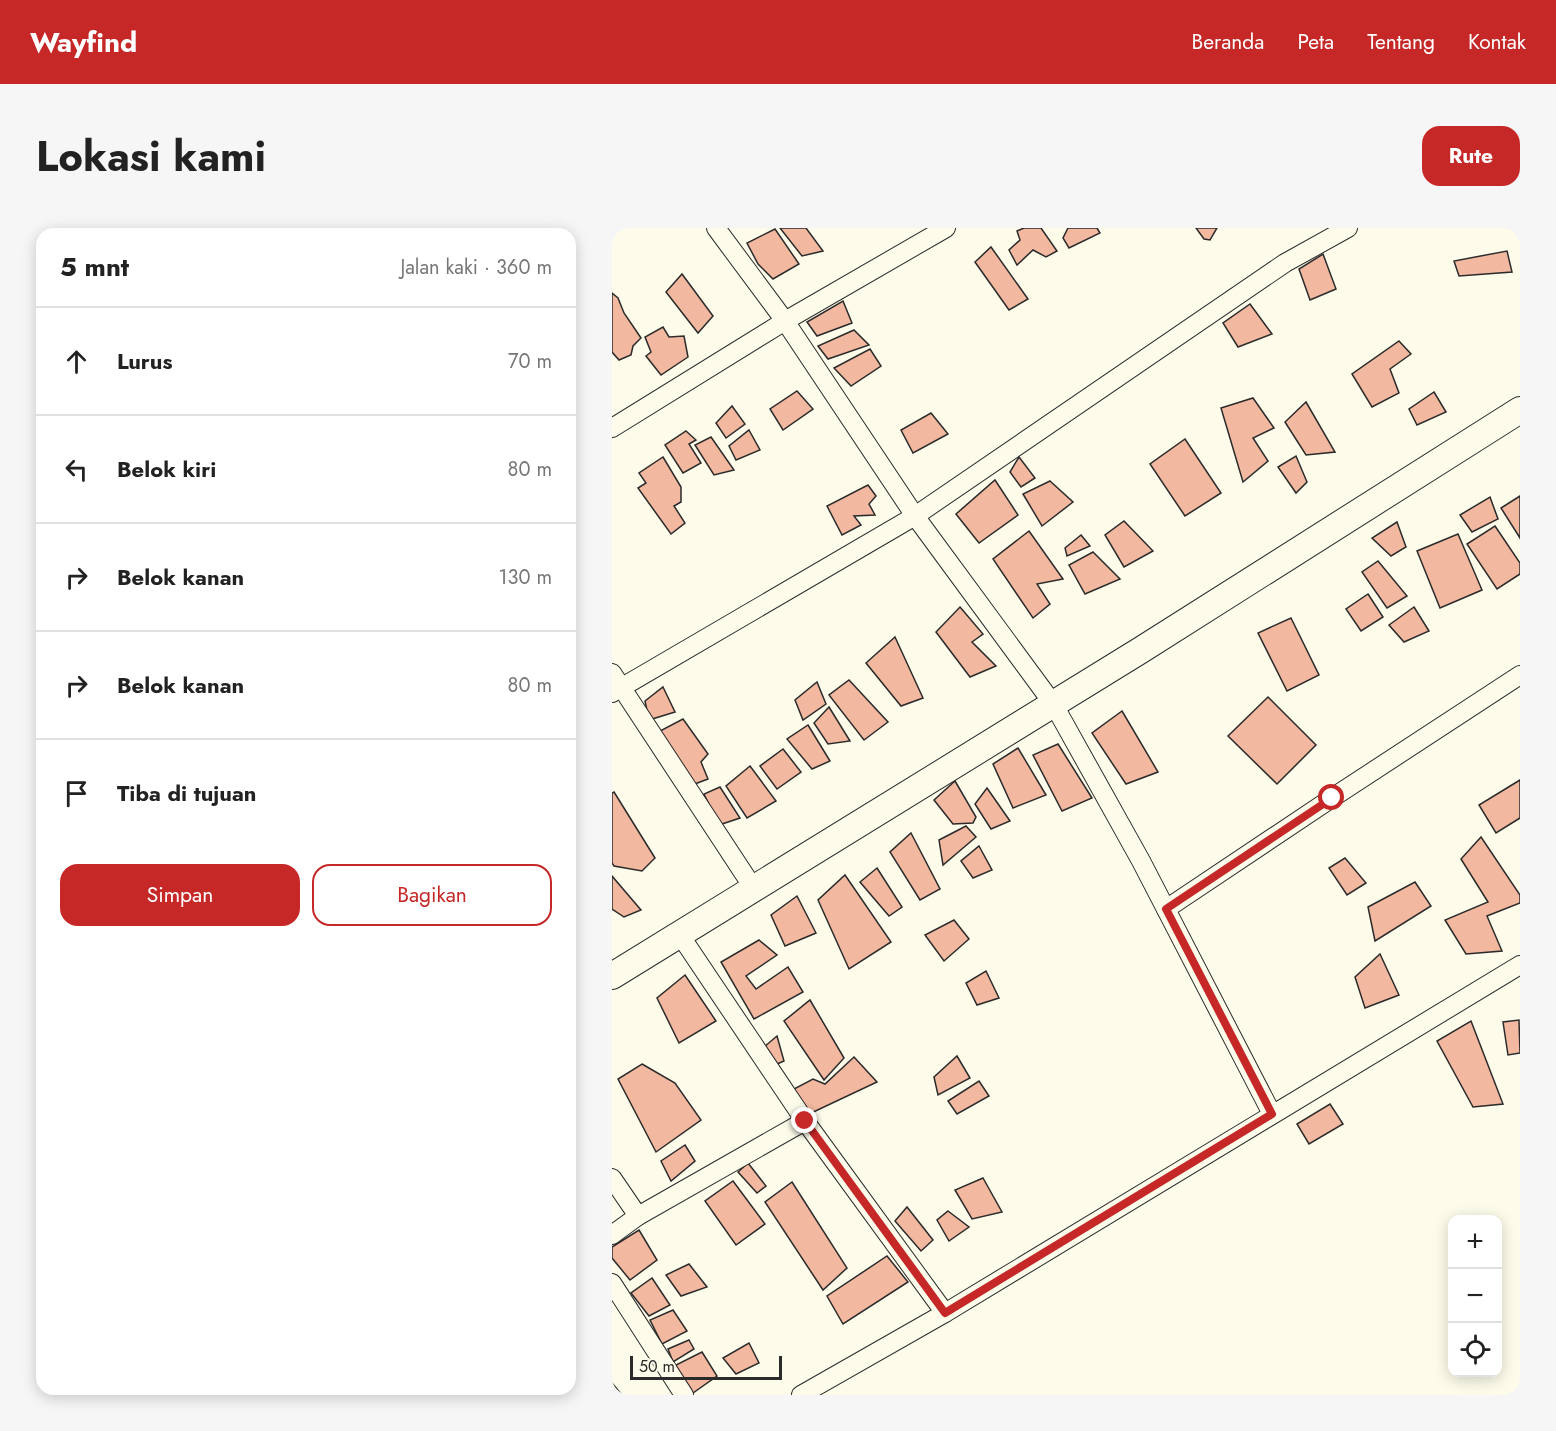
<!DOCTYPE html>
<html lang="id">
<meta charset="utf-8">
<style>
:root{--surface:#fff;--page:#f6f6f6;--text:#222;--muted:#767676;--line:#e0e0e0;--accent:#c62828}
body{margin:0;font-family:Jost,sans-serif;background:var(--page);color:var(--text)}
.controls{position:absolute;right:18px;bottom:18px;display:grid;overflow:hidden;border-radius:12px;box-shadow:0 3px 15px #0003}
.controls button{width:54px;height:54px;display:grid;place-items:center;padding:0;border:0;border-bottom:2px solid var(--line);background:var(--surface);color:var(--text);font:30px sans-serif}
.scale{position:absolute;left:18px;bottom:15px;width:152px;box-sizing:border-box;padding-left:6px;border:3px solid #2b2b2b;border-top:0;font-size:16px;line-height:21px;white-space:nowrap;color:#2b2b2b;-webkit-text-stroke:4px #fdfbea;paint-order:stroke}
.stop{position:absolute;width:18px;height:18px;margin:-14px;border:4px solid #c62828;border-radius:50%;background:#fff}
.stop.end{background:#c62828;border-color:#fff;box-shadow:0 2px 6px #0008}
.list{margin:0;padding:0;list-style:none}
h2{display:flex;justify-content:space-between;align-items:center;height:78px;margin:0;padding:0 24px;font-size:26px}
h2 small{font-size:20px;font-weight:400;color:var(--muted)}
.list li{display:grid;grid-template-columns:39px 1fr auto;gap:18px;align-items:center;box-sizing:border-box;height:108px;padding:0 24px;border-top:2px solid var(--line)}
.list b{display:block;font-size:22px;white-space:nowrap}
.list em{font-size:20px;font-style:normal;color:var(--muted)}
.actions{display:flex;gap:12px;padding:18px 24px}
.actions a{flex:1;padding:14px 0;border:2px solid var(--accent);border-radius:18px;text-align:center;font-size:21px;color:var(--accent)}
.actions .main{background:var(--accent);color:#fff}
.icon{flex:none;width:33px;height:33px;fill:none;stroke:currentColor;stroke-width:2;stroke-linecap:round;stroke-linejoin:round}
.map{position:relative;flex:none;width:908px;height:1167px;overflow:hidden;border-radius:18px}
header{display:flex;align-items:center;gap:36px;box-sizing:border-box;height:84px;padding:0 30px;background:var(--accent);color:#fff}
header strong{font-size:28px}
nav{display:flex;gap:33px;margin-inline-start:auto;font-size:21px}
.intro{display:flex;align-items:center;justify-content:space-between;box-sizing:border-box;height:144px;padding:0 36px}
h1{margin:0;font-size:42px}
.button{padding:15px 27px;border-radius:18px;background:var(--accent);color:#fff;font-size:21px;font-weight:700}
main{display:flex;gap:36px;padding:0 36px}
aside{flex:1;background:var(--surface);border-radius:18px;box-shadow:0 3px 15px #0003}
.map>svg:first-child{display:block}
</style>
<header>
<strong>Wayfind</strong>
<nav><a>Beranda</a><a>Peta</a><a>Tentang</a><a>Kontak</a></nav>
</header>
<div class="intro"><h1>Lokasi kami</h1><a class="button">Rute</a></div>
<main>
<aside>
<h2>5 mnt<small>Jalan kaki · 360 m</small></h2>
<ul class="list">
<li><svg class="icon" aria-label="ahead" viewBox="0 0 24 24"><path d="M12 20V5M6 11l6-6 6 6"/></svg><div><b>Lurus</b></div><em>70 m</em></li>
<li><svg class="icon" aria-label="left" viewBox="0 0 24 24"><path d="M17 20v-9H6M10 6l-5 5 5 5"/></svg><div><b>Belok kiri</b></div><em>80 m</em></li>
<li><svg class="icon" aria-label="right" viewBox="0 0 24 24"><path d="M7 20v-9h11M14 6l5 5-5 5"/></svg><div><b>Belok kanan</b></div><em>130 m</em></li>
<li><svg class="icon" aria-label="right" viewBox="0 0 24 24"><path d="M7 20v-9h11M14 6l5 5-5 5"/></svg><div><b>Belok kanan</b></div><em>80 m</em></li>
<li><svg class="icon" aria-label="arrive" viewBox="0 0 24 24"><path d="M6 21V4h12l-3 4 3 4H6"/></svg><div><b>Tiba di tujuan</b></div></li>
</ul>
<div class="actions"><a class="main">Simpan</a><a>Bagikan</a></div>
</aside>
<div class="map">
<svg width="908" height="1167" viewBox="0 0 908 1167">
<rect width="100%" height="100%" fill="#fdfbea"/>
<g fill="#f2b8a0" stroke="#2b2b2b" stroke-width="1.5">
<polygon points="168,0 194,0 211,23 190,28"/>
<polygon points="412,0 429,0 445,23 434,29 421,22 405,37 397,22 408,12 405,3"/>
<polygon points="456,0 485,0 488,5 457,20 451,10"/>
<polygon points="584,0 605,0 598,12 592,11"/>
<polygon points="163,1 187,36 161,51 146,36 135,15"/>
<polygon points="379,19 416,71 397,82 363,34"/>
<polygon points="895,23 900,44 847,48 842,33"/>
<polygon points="711,26 724,61 698,72 687,41"/>
<polygon points="70,46 101,88 86,105 54,64"/>
<polygon points="0,65 6,70 12,85 29,110 21,118 19,127 7,132 0,124"/>
<polygon points="231,73 240,95 205,108 195,94"/>
<polygon points="638,76 660,106 626,119 611,95"/>
<polygon points="51,99 57,109 72,108 76,129 49,147 34,128 39,124 33,109"/>
<polygon points="242,102 257,117 216,131 206,118"/>
<polygon points="787,113 799,126 778,141 787,165 760,179 740,146"/>
<polygon points="258,121 269,138 239,158 222,140"/>
<polygon points="185,163 201,181 171,202 158,181"/>
<polygon points="822,164 834,184 805,197 797,181"/>
<polygon points="641,170 662,200 641,210 656,233 631,254 609,180"/>
<polygon points="694,174 723,224 694,227 673,194"/>
<polygon points="120,178 133,196 114,210 104,195"/>
<polygon points="319,185 336,206 301,225 289,202"/>
<polygon points="137,202 148,222 124,232 117,218"/>
<polygon points="74,203 84,212 77,216 89,235 71,245 53,217"/>
<polygon points="99,209 122,242 102,247 83,217"/>
<polygon points="573,211 609,265 573,288 538,236"/>
<polygon points="684,228 695,254 684,265 666,239"/>
<polygon points="51,229 69,259 69,274 62,278 73,295 59,306 26,260 34,255 27,245"/>
<polygon points="407,229 423,250 409,259 398,244"/>
<polygon points="383,252 406,287 367,315 344,286"/>
<polygon points="438,253 461,274 430,298 411,266"/>
<polygon points="256,257 264,268 257,276 263,287 242,288 249,297 230,307 215,278"/>
<polygon points="908,268 908,310 889,280"/>
<polygon points="878,269 886,291 860,304 848,287"/>
<polygon points="512,293 541,323 512,339 493,307"/>
<polygon points="785,294 794,319 779,328 760,310"/>
<polygon points="883,298 908,335 908,346 885,361 855,316"/>
<polygon points="417,303 451,351 425,356 438,376 421,390 381,331"/>
<polygon points="846,306 870,362 828,380 805,323"/>
<polygon points="469,307 478,318 455,328 453,320"/>
<polygon points="481,324 508,351 473,366 457,337"/>
<polygon points="766,333 795,368 775,380 750,344"/>
<polygon points="756,366 771,389 749,403 734,381"/>
<polygon points="348,379 371,406 360,414 384,438 358,449 324,404"/>
<polygon points="802,379 817,403 792,414 777,397"/>
<polygon points="679,390 707,447 675,463 646,405"/>
<polygon points="283,409 311,470 289,478 254,435"/>
<polygon points="237,452 276,494 252,512 217,467"/>
<polygon points="205,454 214,476 191,492 183,472"/>
<polygon points="51,459 63,484 37,492 33,473"/>
<polygon points="656,469 704,517 665,556 616,508"/>
<polygon points="217,479 238,513 216,516 202,495"/>
<polygon points="510,483 546,544 514,556 480,505"/>
<polygon points="71,491 96,526 89,534 96,551 80,557 48,503"/>
<polygon points="196,497 218,533 200,541 175,511"/>
<polygon points="446,516 480,570 450,583 421,527"/>
<polygon points="406,520 434,567 401,580 381,536"/>
<polygon points="171,521 189,544 165,561 148,538"/>
<polygon points="138,538 164,573 135,590 114,558"/>
<polygon points="908,552 908,590 884,605 867,577"/>
<polygon points="343,553 364,589 361,595 341,596 322,572"/>
<polygon points="108,559 128,590 107,597 92,566"/>
<polygon points="375,560 398,593 379,601 363,576"/>
<polygon points="2,564 43,630 30,643 2,638 0,635 0,565"/>
<polygon points="354,598 364,609 331,637 327,612"/>
<polygon points="299,605 328,661 308,672 278,624"/>
<polygon points="869,609 908,667 908,675 875,688 890,723 854,726 833,692 876,674 849,631"/>
<polygon points="367,618 380,642 361,650 349,633"/>
<polygon points="733,630 754,655 735,667 717,640"/>
<polygon points="265,640 290,679 277,688 248,654"/>
<polygon points="233,647 279,714 237,741 206,672"/>
<polygon points="0,648 29,682 12,689 0,681"/>
<polygon points="803,654 819,678 763,713 756,679"/>
<polygon points="185,668 204,705 173,718 159,687"/>
<polygon points="342,692 357,711 332,733 313,707"/>
<polygon points="147,712 165,727 134,748 144,761 176,739 191,764 142,791 109,734"/>
<polygon points="768,726 787,767 753,780 743,749"/>
<polygon points="374,743 387,770 365,777 354,755"/>
<polygon points="73,747 104,793 67,815 45,770"/>
<polygon points="198,772 232,830 212,852 172,793"/>
<polygon points="907,792 908,825 896,827 891,794"/>
<polygon points="859,793 891,876 861,879 825,813"/>
<polygon points="165,808 172,833 165,836 152,819"/>
<polygon points="345,828 358,850 326,867 322,849"/>
<polygon points="242,829 265,854 195,887 180,862 201,851 213,856"/>
<polygon points="30,836 63,855 89,892 44,924 6,851"/>
<polygon points="367,853 377,868 345,886 336,873"/>
<polygon points="718,876 731,896 697,916 685,896"/>
<polygon points="73,917 83,933 59,953 49,933"/>
<polygon points="136,935 154,958 145,965 126,944"/>
<polygon points="371,950 390,984 360,991 343,962"/>
<polygon points="121,953 153,996 124,1017 93,973"/>
<polygon points="180,954 235,1040 211,1062 153,974"/>
<polygon points="295,979 321,1012 309,1023 283,993"/>
<polygon points="336,983 357,999 337,1013 325,992"/>
<polygon points="27,1002 45,1032 18,1052 0,1030 0,1019"/>
<polygon points="275,1028 296,1054 231,1096 215,1068"/>
<polygon points="77,1036 95,1059 69,1068 54,1047"/>
<polygon points="40,1050 58,1077 37,1088 19,1065"/>
<polygon points="61,1082 75,1103 50,1116 38,1092"/>
<polygon points="77,1112 82,1121 61,1134 56,1121"/>
<polygon points="137,1115 147,1135 124,1146 111,1130"/>
<polygon points="90,1124 105,1148 81,1165 62,1138"/>
<polygon points="0,1155 10,1167 0,1167"/>
</g>
<g fill="none" stroke-linecap="round" stroke-linejoin="round">
<defs>
<g id="street">
<polyline points="104,0 173,93 303,288 442,477 529,633 660,886"/>
<polyline points="0,200 173,93 334,0"/>
<polyline points="0,445 142,661"/>
<polyline points="0,465 303,288 673,35 736,0"/>
<polyline points="554,681 720,570 908,447"/>
<polyline points="68,707 193,893 333,1085"/>
<polyline points="0,950 26,988 0,1007"/>
<polyline points="26,988 193,893"/>
<polyline points="0,1055 72,1167"/>
<polyline points="189,1167 333,1085 908,737"/>
</g>
<polyline id="secondary" points="0,748 529,422 908,182"/>
</defs>
<use href="#street" stroke="#2b2b2b" stroke-width="20"/>
<use href="#secondary" stroke="#2b2b2b" stroke-width="28"/>
<use href="#street" stroke="#fdfbea" stroke-width="18"/>
<use href="#secondary" stroke="#fdfbea" stroke-width="26"/>
</g>
<g fill="none" stroke-linecap="round" stroke-linejoin="round">
<polyline stroke="#c62828" stroke-width="8" points="193,893 333,1085 660,886 554,681 720,570"/>
</g>
</svg>
<div class="controls">
<button>+</button>
<button>−</button>
<button><svg class="icon" aria-label="locate" viewBox="0 0 24 24"><circle cx="12" cy="12" r="6"/><path d="M12 2v4M12 18v4M2 12h4M18 12h4"/></svg></button>
</div>
<div class="scale">50 m</div>
<div class="stop" style="left:720px;top:570px"></div>
<div class="stop end" style="left:193px;top:893px"></div>
</div>
</main>
